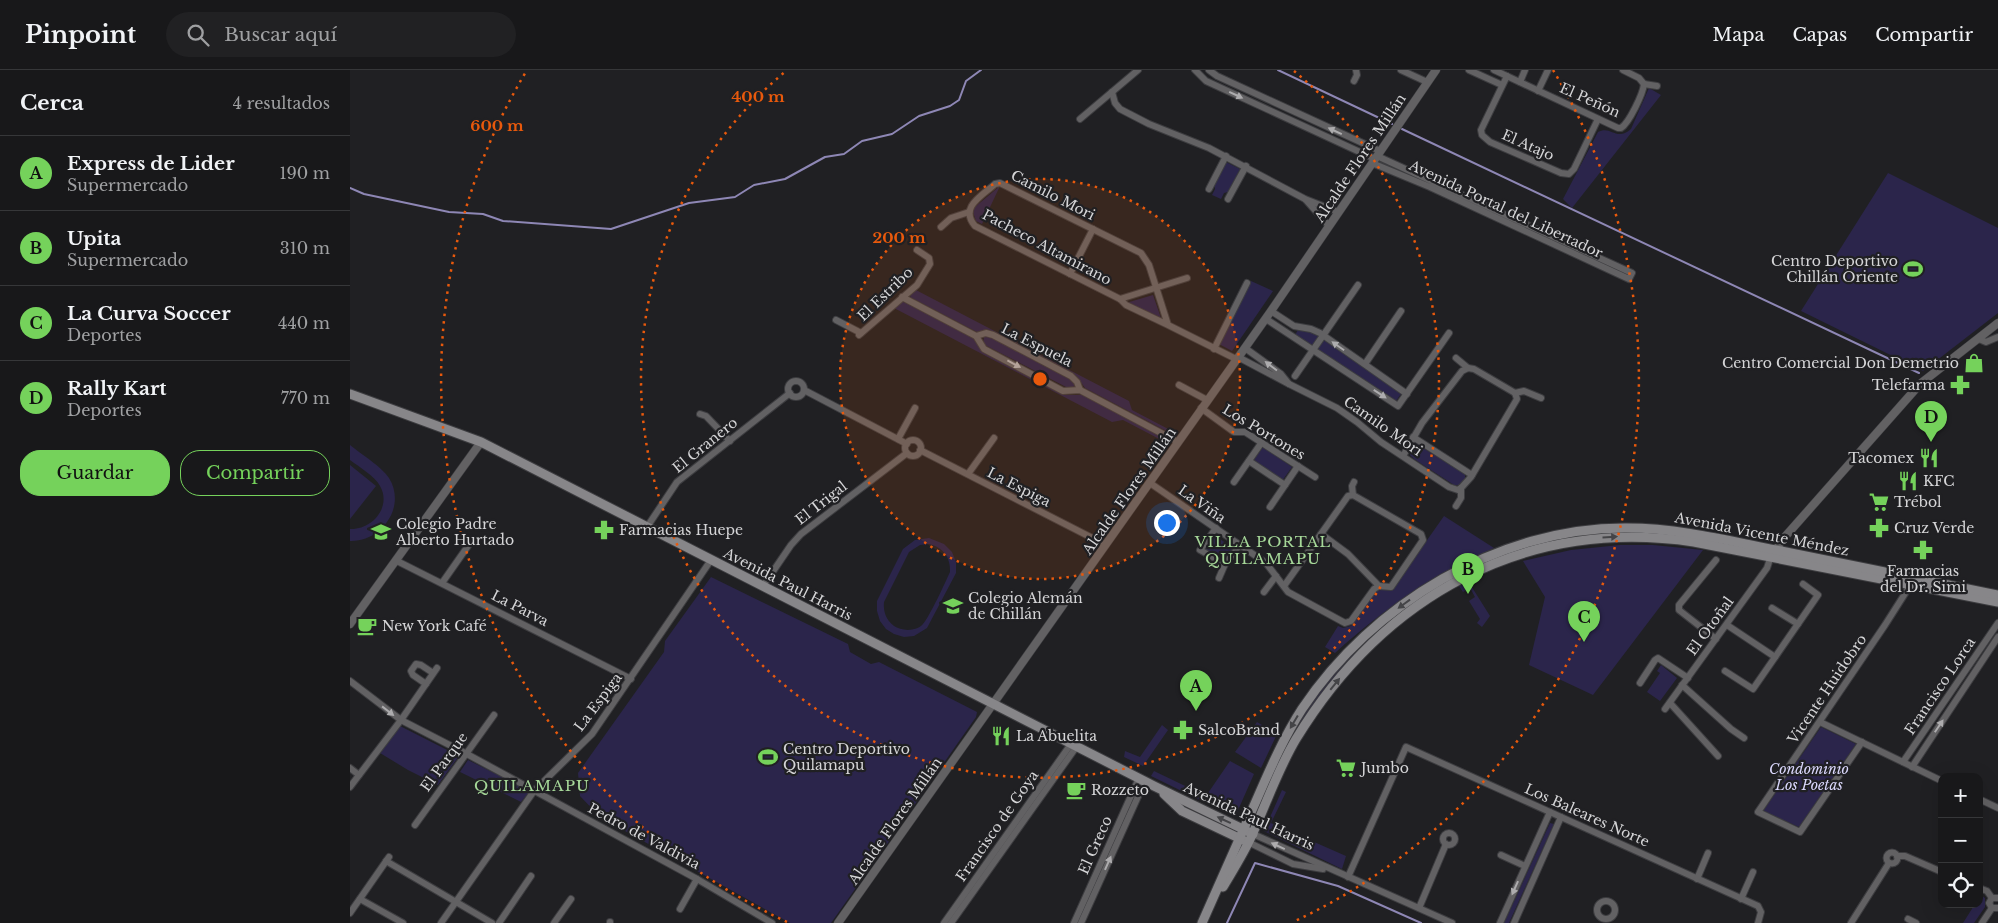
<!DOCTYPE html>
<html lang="es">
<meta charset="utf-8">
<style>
:root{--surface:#18181a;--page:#212123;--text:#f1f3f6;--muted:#9fa0a2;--line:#363739;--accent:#75d25b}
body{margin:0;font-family:"Libre Baskerville",serif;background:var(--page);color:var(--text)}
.controls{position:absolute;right:15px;bottom:15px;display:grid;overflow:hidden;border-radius:10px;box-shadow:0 5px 20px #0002}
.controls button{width:45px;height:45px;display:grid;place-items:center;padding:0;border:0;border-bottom:1px solid var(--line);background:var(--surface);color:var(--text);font:25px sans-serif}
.you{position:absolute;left:816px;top:452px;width:18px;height:18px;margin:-12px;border:4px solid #fff;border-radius:50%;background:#1a73e8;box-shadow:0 0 0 8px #1a73e833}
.badge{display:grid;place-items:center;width:32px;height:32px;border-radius:50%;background:var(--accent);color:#111;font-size:16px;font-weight:700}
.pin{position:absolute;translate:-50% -41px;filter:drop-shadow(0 1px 2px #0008)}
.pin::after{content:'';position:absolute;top:26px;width:18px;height:15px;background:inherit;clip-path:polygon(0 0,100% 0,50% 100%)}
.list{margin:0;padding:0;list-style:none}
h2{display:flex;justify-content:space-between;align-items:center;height:65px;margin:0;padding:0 20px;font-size:21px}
h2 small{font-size:16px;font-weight:400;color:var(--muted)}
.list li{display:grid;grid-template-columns:32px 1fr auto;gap:15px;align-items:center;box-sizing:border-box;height:75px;padding:0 20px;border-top:1px solid var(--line)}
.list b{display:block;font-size:19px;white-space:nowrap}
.list p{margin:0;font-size:16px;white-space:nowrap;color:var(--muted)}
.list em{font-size:16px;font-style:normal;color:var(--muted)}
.actions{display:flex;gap:10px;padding:15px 20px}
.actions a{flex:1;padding:11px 0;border:1px solid var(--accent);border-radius:20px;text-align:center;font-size:18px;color:var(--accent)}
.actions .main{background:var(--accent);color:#111}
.icon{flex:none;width:28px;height:28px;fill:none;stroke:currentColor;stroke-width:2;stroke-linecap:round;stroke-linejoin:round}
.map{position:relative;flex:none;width:1648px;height:853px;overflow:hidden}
header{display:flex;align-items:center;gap:30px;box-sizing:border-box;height:70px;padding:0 25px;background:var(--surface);border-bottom:1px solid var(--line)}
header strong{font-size:24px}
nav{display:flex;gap:28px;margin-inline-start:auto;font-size:18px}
.search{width:350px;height:45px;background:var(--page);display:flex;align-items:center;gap:12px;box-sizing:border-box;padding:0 18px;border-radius:28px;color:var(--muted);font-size:19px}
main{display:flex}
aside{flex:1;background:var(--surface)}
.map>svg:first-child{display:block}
</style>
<header>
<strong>Pinpoint</strong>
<div class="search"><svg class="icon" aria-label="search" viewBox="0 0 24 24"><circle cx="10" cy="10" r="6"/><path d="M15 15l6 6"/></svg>Buscar aquí</div>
<nav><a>Mapa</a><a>Capas</a><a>Compartir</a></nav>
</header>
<main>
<aside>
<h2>Cerca<small>4 resultados</small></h2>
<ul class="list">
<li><span class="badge">A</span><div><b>Express de Lider</b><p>Supermercado</p></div><em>190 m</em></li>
<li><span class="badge">B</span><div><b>Upita</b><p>Supermercado</p></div><em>310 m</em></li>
<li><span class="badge">C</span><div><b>La Curva Soccer</b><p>Deportes</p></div><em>440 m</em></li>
<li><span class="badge">D</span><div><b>Rally Kart</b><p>Deportes</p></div><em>770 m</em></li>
</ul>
<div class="actions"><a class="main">Guardar</a><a>Compartir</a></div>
</aside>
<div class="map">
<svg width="1648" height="853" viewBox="0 0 1648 853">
<rect width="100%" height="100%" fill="#202023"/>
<g fill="#2b254b" fill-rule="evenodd">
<path d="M1299,18L1311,25L1222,138L1213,129L1248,62C1261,55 1266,72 1281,59Z"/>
<polygon points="876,92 890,99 878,122 874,123 871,129 862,125 865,119 864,114"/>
<polygon points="1538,103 1648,158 1648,243 1573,301 1451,241"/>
<polygon points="650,116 632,154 626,151 623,142 625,137"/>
<polygon points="901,211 923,221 882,281 869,274"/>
<polygon points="564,219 779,331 782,340 824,362 822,364 735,318 728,308 639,261 627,262 560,227"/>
<polygon points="803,225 812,251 776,233"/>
<polygon points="552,231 623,268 631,280 717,325 733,325 819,370 817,373 773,350 762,352 544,238"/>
<polygon points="948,260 963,263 976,270 1051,324 1046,331 945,265"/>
<polygon points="638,266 723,311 725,314 723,318 718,318 633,274 634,267"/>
<polygon points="1065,373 1115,404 1115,410 1111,415 1104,415 1064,389 1060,385 1062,375"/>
<path d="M0,375C11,384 32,397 39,408C57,437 31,472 0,471V459C22,460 42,437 30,416C25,406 9,397 0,390Z"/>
<polygon points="913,377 942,397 932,411 903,391"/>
<polygon points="0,395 26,416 0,449"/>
<path d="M1094,446L1144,478C1085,505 1033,539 985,583L975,577L988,556L993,558L1001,556L1025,522L1031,520H1042Z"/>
<path d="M1294,461L1329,466C1176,450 1037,521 953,650C933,681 919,718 903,751L900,750C916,716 931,680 951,649C1006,561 1099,493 1200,470C1231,463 1263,463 1294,461Z"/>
<polygon points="864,465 883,478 874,491 853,479"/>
<path d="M579,468L594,474L602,482L606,492V503L577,558L564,566L554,567L544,564L536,559L530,551L527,541V531L553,479L565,470ZM579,474C593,477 601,488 600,502C595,513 580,546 573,554C566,562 551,561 544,556C536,550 533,541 534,532L559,482L570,475Z"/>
<polygon points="1270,475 1303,475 1353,480 1243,625 1179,595 1195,527 1173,491 1221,480"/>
<path d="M361,507L498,574L500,582L521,594L529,592L627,642L626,647L563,737C550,745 541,751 542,767L481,853H440L250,747L230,726L228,703L314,582L315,571Z"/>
<polygon points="1118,511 1140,546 1132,557 1127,553 1130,549 1119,531 1125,527 1120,518 1113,522 1109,516"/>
<polygon points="1311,595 1327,608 1310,631 1297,622 1310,603 1307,601"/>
<polygon points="907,652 927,664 911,698 885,682"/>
<polygon points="812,655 818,660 793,696 774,687 775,681 790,687"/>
<polygon points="50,656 109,686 88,715 58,700 30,683"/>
<polygon points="1471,657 1506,674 1449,757 1413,741"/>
<polygon points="118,690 180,721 171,732 110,702"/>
<polygon points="880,691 904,704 885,747 801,706 804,701 856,726"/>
<polygon points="932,720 936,722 921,753 996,786 992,799 914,761"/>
<polygon points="1200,753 1204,754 1159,853 1154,853"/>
<polygon points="1631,825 1635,828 1635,837 1624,853 1613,853 1625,834 1629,834"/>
</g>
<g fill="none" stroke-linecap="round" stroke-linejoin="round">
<g stroke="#8e87b5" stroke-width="2">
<polyline points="928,0 1042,54"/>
<polyline points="1052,59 1569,303"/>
<polyline points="0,118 14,124 99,142 133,144 153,151 261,159 339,133 385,127 404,115 435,109 475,87 494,84 512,71 542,64 569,46 600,36 609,30 616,11 631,0"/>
<polyline points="877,853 905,793 988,816 1071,853"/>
</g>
<defs>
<g id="minor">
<polyline points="845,0 856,11 1025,89"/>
<polyline points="859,0 867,6 1030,81"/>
<polyline points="1051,0 1077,12"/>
<polyline points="1119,0 1152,15"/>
<path d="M1144,0L1268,58H1271C1279,53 1293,24 1294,14"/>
<polyline points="1273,0 1289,8 1294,14 1307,16"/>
<polyline points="1157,6 1131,60 1132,65 1140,72 1211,103 1219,104 1224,99 1248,49"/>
<polyline points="1004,11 1007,5 1006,0"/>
<polyline points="1170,12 1175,0"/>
<polyline points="1188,21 1198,0"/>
<polyline points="762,22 765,33 770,39 799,54 859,78 955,129 988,142"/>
<polyline points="730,49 788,0"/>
<polyline points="1022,93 1080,117 1279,209 1282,203 1027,86"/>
<polyline points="859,119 876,86"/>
<polyline points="878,129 896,96"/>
<polyline points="956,130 979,156"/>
<polyline points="591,157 601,148 619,142"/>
<polyline points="720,204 743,159"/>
<polyline points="552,227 626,266 634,279 713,321 730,320 828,372"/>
<polyline points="770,229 837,208"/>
<polyline points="921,241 944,256 961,259 970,263 1057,324"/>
<polyline points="916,249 1048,336 1099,263"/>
<polyline points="486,250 511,263"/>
<path d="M818,255L776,235L770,229L625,156C609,137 632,126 645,114L650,113L791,183L799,195L818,255L886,289"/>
<polyline points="509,265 567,215 580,194 579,188 567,180"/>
<polyline points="626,266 636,263 643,265 721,306 727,312 730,320"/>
<polyline points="1629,269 1636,272 1648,267"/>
<polyline points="864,279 897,213"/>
<polyline points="888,287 939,314 931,304 895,278"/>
<polyline points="1106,288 1118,298"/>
<polyline points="1015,294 1051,241"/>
<polyline points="945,306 1008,215"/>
<circle cx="446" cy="319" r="8"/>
<polyline points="939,314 987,338 1007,352 1031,372 1099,417 1108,420 1111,418"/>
<polyline points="829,315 857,330"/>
<polyline points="454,320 557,374"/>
<polyline points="1165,323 1174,321 1191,328"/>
<polyline points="851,338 884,362 895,362 965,407"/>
<polyline points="350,344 356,346 380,371"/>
<polyline points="1063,367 1122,405"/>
<polyline points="548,369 565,338"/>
<circle cx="563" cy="378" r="8"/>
<polyline points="570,380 756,475"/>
<polyline points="1053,386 1072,353 1112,301 1118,298 1124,299 1165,323 1167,329 1121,407 1111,418"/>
<polyline points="899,391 935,415"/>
<polyline points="618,404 644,368"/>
<polyline points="884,412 912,372"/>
<polyline points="800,413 916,493 938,522 995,553 1001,551 1024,519 1029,516 1041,517 1073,470 1071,464 1003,425"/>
<polyline points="1003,425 1002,416 1004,412"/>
<polyline points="1106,436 1111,428 1111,418"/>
<polyline points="920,437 948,396"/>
<polyline points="297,457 327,412 440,323"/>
<polyline points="866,458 850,480 875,494 890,475"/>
<polyline points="971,464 998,484 1029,516"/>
<polyline points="1366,490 1329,535 1329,540 1366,569"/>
<polyline points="47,491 281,609"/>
<polyline points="869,508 875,494"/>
<polyline points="92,513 118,476"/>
<polyline points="413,516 441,475 451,464 557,383"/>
<polyline points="934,516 998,426 1003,425"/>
<polyline points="914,522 926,506"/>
<polyline points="1422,538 1448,554"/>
<polyline points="1377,555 1425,587"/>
<polyline points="1375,601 1403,619 1468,525 1453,514"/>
<polyline points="0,611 51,650 115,683 347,809 422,853"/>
<polyline points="1290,613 1305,590 1308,588 1338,608"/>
<polyline points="76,614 63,605 61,601 66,594 71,595 83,603"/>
<polyline points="1332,615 1381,659 1394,668"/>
<polyline points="1320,633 1368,686"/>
<polyline points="1315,639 1417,498 1421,486"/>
<polyline points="1470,652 1592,711"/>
<polyline points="1512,672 1450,762 1408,742 1535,555 1563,511"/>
<polyline points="1553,692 1648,553"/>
<polyline points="1562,697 1648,567"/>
<polyline points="0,698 9,705"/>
<polyline points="0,717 51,650 87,598"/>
<polyline points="1629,729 1648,738"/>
<polyline points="65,755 144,645"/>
<circle cx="1099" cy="769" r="6"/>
<polyline points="903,764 1102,853"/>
<polyline points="898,772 943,794 973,799"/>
<circle cx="1542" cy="788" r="5.5"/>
<polyline points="1151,785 1175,796"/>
<polyline points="1547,786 1555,786 1592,802"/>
<polyline points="36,791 142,853"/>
<polyline points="998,807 1056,677 1408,836 1411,842 1408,853"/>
<polyline points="1347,809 1358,783"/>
<polyline points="1629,818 1637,821 1642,828"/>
<polyline points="1648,828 1642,828 1639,833 1642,838 1648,838"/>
<polyline points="10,829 53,853"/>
<polyline points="1391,829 1403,802"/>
<circle cx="1256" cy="840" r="9"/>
<polyline points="1069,838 1096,774"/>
<polyline points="330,839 347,809"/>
<polyline points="0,843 39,787"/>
<polyline points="1558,849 1566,853"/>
<polyline points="91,853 184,721 242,664 361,490"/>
<polyline points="149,853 181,806"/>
<polyline points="204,853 221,829"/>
<polyline points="260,853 260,852"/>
<polyline points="594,853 721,674"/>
<polyline points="601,853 727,676"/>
<polyline points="724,853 789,708"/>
<polyline points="731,853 795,711"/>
<polyline points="1150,853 1200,742"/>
<polyline points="1164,853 1211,747"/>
<polyline points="1501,853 1539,793"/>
<polyline points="1632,853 1642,838"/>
</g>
<g id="tertiary">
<polyline points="1424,483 1433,469 1570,314 1648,253"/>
<polyline points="0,554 131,372"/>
<polyline points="488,853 921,241 1086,0"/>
</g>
<g id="secondary">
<polyline points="0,324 131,372 804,716 903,764"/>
<polyline points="814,724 832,741 893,770"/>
<path d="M873,817C883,800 894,783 902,765C917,732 928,699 946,669C1034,525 1175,447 1344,472L1648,532"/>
<path d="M852,853C869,815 886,777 903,738C918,704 932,670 952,639C1022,534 1149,457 1277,458C1330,458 1380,471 1431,481C1503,496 1576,510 1648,525"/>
</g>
</defs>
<use href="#minor" stroke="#3d3d40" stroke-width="8"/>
<use href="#tertiary" stroke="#3d3d40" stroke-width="9"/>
<use href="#secondary" stroke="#3d3d40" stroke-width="11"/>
<use href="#minor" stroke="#626163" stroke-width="6"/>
<use href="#tertiary" stroke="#626163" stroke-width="8"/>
<use href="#secondary" stroke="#878689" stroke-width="9"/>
</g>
<defs><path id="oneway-solid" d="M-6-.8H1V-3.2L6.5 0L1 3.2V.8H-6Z" transform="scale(1.25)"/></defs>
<g fill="#adacae">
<use href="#oneway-solid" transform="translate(886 25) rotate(25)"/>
<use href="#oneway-solid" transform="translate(985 61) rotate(-155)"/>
<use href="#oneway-solid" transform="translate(988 276) rotate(-145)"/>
<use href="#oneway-solid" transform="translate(664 294) rotate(28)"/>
<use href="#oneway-solid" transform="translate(921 296) rotate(-143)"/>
<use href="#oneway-solid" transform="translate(1030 324) rotate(33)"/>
<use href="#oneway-solid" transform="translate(38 641) rotate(38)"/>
<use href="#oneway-solid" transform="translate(1589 656) rotate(-56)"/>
<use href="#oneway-solid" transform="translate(928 776) rotate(-155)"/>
<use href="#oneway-solid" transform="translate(758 793) rotate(-66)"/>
<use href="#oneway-solid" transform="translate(1165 818) rotate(114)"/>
</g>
<g fill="#444447">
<use href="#oneway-solid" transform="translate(1260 467) rotate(-3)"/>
<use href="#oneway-solid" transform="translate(1054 534) rotate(144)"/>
<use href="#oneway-solid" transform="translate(985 614) rotate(-51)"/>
<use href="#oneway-solid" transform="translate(944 652) rotate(121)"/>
<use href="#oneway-solid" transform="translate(874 750) rotate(-155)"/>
</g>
<circle cx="690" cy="309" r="200" fill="#e8590c" fill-opacity=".12"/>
<g fill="none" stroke="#e8590c" stroke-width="2.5" stroke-dasharray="2.5 5">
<circle cx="690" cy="309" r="200"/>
<path d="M944 1A399 399 0 1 1 436 1"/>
<path d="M437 852A599 599 0 0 1 177 0M1203 0A599 599 0 0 1 943 852"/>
</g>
<defs>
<symbol id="stadium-bare" viewBox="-9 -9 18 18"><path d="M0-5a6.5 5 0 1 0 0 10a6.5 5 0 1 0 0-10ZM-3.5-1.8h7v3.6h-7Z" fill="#75d25b" stroke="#202023" stroke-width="2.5" paint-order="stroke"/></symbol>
<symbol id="shop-bare" viewBox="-9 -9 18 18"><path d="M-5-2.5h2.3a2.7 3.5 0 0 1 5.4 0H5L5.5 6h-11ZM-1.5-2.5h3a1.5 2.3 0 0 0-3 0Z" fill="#75d25b" stroke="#202023" stroke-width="2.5" paint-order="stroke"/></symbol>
<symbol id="pharmacy-bare" viewBox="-9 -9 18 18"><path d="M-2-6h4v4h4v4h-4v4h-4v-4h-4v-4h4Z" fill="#75d25b" stroke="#202023" stroke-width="2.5" paint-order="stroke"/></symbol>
<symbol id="restaurant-bare" viewBox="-9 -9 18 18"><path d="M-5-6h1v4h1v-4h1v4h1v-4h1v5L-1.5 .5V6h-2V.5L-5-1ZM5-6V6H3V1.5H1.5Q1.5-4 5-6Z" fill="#75d25b" stroke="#202023" stroke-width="2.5" paint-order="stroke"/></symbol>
<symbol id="supermarket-bare" viewBox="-9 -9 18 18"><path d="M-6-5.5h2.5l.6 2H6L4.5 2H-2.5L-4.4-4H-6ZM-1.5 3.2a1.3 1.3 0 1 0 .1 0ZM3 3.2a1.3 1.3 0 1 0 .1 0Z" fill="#75d25b" stroke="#202023" stroke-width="2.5" paint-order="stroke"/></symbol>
<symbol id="school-bare" viewBox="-9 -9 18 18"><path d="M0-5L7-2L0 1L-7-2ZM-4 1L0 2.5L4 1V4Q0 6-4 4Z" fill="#75d25b" stroke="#202023" stroke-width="2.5" paint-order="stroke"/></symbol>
<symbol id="cafe-bare" viewBox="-9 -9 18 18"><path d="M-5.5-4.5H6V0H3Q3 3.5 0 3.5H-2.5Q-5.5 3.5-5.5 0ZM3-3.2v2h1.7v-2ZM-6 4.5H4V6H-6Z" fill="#75d25b" stroke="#202023" stroke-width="2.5" paint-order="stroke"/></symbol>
</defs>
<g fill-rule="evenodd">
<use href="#stadium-bare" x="1549" y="185" width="28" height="28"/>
<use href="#shop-bare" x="1610" y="279" width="28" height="28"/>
<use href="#pharmacy-bare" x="1596" y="301" width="28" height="28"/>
<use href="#restaurant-bare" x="1565" y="374" width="28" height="28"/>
<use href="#restaurant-bare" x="1544" y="397" width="28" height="28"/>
<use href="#supermarket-bare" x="1515" y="418" width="28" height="28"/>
<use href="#pharmacy-bare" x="1515" y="444" width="28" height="28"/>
<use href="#pharmacy-bare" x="240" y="446" width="28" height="28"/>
<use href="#school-bare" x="17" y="448" width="28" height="28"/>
<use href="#pharmacy-bare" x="1559" y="466" width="28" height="28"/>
<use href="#school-bare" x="589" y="522" width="28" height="28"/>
<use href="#cafe-bare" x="3" y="542" width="28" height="28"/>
<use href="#pharmacy-bare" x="819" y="646" width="28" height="28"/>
<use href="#restaurant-bare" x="637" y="652" width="28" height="28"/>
<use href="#stadium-bare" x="404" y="673" width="28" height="28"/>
<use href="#supermarket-bare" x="982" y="684" width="28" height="28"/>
<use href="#cafe-bare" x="712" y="706" width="28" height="28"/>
</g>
<g text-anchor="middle" stroke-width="4.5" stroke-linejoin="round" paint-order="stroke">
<g font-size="14" fill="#d5d5d7" stroke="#202023">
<text transform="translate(1240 30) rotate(24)" y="5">El Peñón</text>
<text transform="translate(1178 75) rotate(24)" y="5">El Atajo</text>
<text transform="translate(1010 88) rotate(-56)" y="5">Alcalde Flores Millán</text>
<text transform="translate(703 125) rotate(27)" y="5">Camilo Mori</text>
<text transform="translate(1156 139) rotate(25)" y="5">Avenida Portal del Libertador</text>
<text transform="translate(697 177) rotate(28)" y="5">Pacheco Altamirano</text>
<text transform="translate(535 224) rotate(-44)" y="5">El Estribo</text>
<text transform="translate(687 275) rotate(27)" y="5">La Espuela</text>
<text transform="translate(1033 356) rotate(35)" y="5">Camilo Mori</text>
<text transform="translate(914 362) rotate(31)" y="5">Los Portones</text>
<text transform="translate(355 375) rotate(-39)" y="5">El Granero</text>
<text transform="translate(669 417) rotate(27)" y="5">La Espiga</text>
<text transform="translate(779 421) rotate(-55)" y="5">Alcalde Flores Millán</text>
<text transform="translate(471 433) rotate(-38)" y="5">El Trigal</text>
<text transform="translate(852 434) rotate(35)" y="5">La Viña</text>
<text transform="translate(1412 464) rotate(11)" y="5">Avenida Vicente Méndez</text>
<text transform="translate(438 514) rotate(27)" y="5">Avenida Paul Harris</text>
<text transform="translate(170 538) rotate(27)" y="5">La Parva</text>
<text transform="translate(1360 556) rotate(-54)" y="5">El Otoñal</text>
<text transform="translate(1590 616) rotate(-56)" y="5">Francisco Lorca</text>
<text transform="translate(1477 619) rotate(-56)" y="5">Vicente Huidobro</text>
<text transform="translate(248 632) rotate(-53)" y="5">La Espiga</text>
<text transform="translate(94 692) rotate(-54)" y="5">El Parque</text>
<text transform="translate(1237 745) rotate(24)" y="5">Los Baleares Norte</text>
<text transform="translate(899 746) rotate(25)" y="5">Avenida Paul Harris</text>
<text transform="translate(545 751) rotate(-55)" y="5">Alcalde Flores Millán</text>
<text transform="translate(647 756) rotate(-55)" y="5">Francisco de Goya</text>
<text transform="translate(294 766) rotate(28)" y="5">Pedro de Valdivia</text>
<text transform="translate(745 775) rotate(-66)" y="5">El Greco</text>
</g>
<g font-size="14" fill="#d5d5d7" stroke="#202023" text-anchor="start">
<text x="1548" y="196" text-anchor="end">Centro Deportivo<tspan x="1548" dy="16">Chillán Oriente</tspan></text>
<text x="1609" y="298" text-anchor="end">Centro Comercial Don Demetrio</text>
<text x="1595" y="320" text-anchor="end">Telefarma</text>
<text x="1564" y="393" text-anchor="end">Tacomex</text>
<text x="1573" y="416">KFC</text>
<text x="1544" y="437">Trébol</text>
<text x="46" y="459">Colegio Padre<tspan x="46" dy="16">Alberto Hurtado</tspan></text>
<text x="1544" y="463">Cruz Verde</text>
<text x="269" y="465">Farmacias Huepe</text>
<text x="1573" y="506" text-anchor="middle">Farmacias<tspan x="1573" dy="16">del Dr. Simi</tspan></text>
<text x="618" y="533">Colegio Alemán<tspan x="618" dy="16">de Chillán</tspan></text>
<text x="32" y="561">New York Café</text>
<text x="848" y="665">SalcoBrand</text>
<text x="666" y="671">La Abuelita</text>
<text x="433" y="684">Centro Deportivo<tspan x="433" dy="16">Quilamapu</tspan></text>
<text x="1011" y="703">Jumbo</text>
<text x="741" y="725">Rozzeto</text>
</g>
<g font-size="14" font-style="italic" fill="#dad7fc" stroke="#202023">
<text x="1459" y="704">Condominio<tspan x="1459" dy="16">Los Poetas</tspan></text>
</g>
<g font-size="15" letter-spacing="1" fill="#a6d899" stroke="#202023">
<text x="913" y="477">VILLA PORTAL<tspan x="913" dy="17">QUILAMAPU</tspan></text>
<text x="182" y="721">QUILAMAPU</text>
</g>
</g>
<circle cx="690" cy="309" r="8" fill="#e8590c" stroke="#202023" stroke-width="2.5"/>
<g font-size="15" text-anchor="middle" font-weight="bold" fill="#e8590c" stroke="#202023" stroke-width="4.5" stroke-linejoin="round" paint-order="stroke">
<text x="408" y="32">400 m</text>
<text x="147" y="61">600 m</text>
<text x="549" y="173">200 m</text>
</g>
</svg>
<div class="controls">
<button>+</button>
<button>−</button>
<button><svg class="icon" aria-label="locate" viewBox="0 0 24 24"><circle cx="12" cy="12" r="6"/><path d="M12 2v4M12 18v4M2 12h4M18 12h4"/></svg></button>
</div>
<div class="you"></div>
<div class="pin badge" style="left:846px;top:641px">A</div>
<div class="pin badge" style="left:1118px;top:524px">B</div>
<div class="pin badge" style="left:1234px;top:572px">C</div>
<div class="pin badge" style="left:1581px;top:372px">D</div>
</div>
</main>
